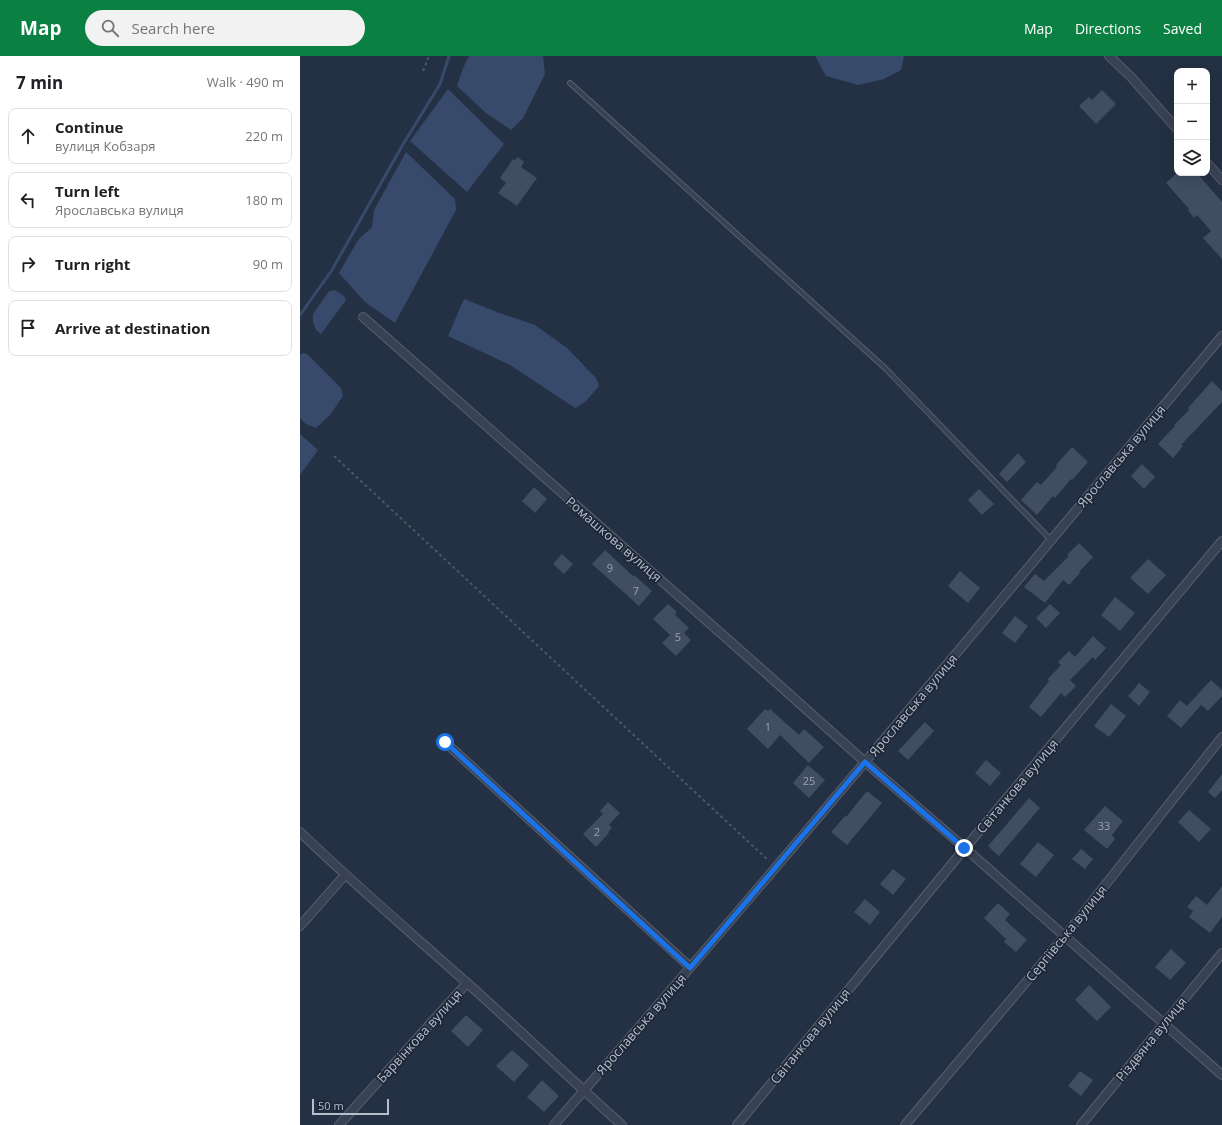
<!DOCTYPE html>
<meta charset="utf-8">
<style>
:root{--surface:#fff;--page:#f2f2f2;--text:#202124;--muted:#757577;--line:#e0e0e0;--accent:#0b8043}
body{margin:0;font-family:"Open Sans",sans-serif;background:var(--page);color:var(--text)}
.controls{position:absolute;right:12px;top:12px;display:grid;overflow:hidden;border-radius:8px;box-shadow:0 4px 16px #0002}
.controls button{width:36px;height:36px;display:grid;place-items:center;padding:0;border:0;border-bottom:1px solid var(--line);background:var(--surface);color:var(--text);font:20px sans-serif}
.scale{position:absolute;left:12px;bottom:10px;width:77px;box-sizing:border-box;padding-left:4px;border:2px solid #b6becc;border-top:0;font-size:11px;line-height:14px;white-space:nowrap;color:#b6becc;-webkit-text-stroke:3px #1e2737;paint-order:stroke}
.stop{position:absolute;width:12px;height:12px;margin:-9px;border:3px solid #1a73e8;border-radius:50%;background:#fff}
.stop.end{background:#1a73e8;border-color:#fff;box-shadow:0 1px 4px #0008}
.list{margin:0;padding:0;list-style:none}
h2{display:flex;justify-content:space-between;align-items:center;height:52px;margin:0;padding:0 16px;font-size:17px}
h2 small{font-size:13px;font-weight:400;color:var(--muted)}
.list li{display:grid;grid-template-columns:26px 1fr auto;gap:12px;align-items:center;box-sizing:border-box;height:56px;margin:0 8px 8px;padding:0 8px;border:1px solid var(--line);border-radius:8px}
.list b{display:block;font-size:15px;white-space:nowrap}
.list p{margin:0;font-size:13px;white-space:nowrap;color:var(--muted)}
.list em{font-size:13px;font-style:normal;color:var(--muted)}
.icon{flex:none;width:22px;height:22px;fill:none;stroke:currentColor;stroke-width:2;stroke-linecap:round;stroke-linejoin:round}
.map{position:relative;flex:none;width:922px;height:1069px;overflow:hidden}
header{display:flex;align-items:center;gap:24px;box-sizing:border-box;height:56px;padding:0 20px;background:var(--accent);color:#fff}
header strong{font-size:19px}
nav{display:flex;gap:22px;margin-inline-start:auto;font-size:14px}
.search{width:280px;height:36px;background:var(--page);display:flex;align-items:center;gap:10px;box-sizing:border-box;padding:0 14px;border-radius:22px;color:var(--muted);font-size:15px}
main{display:flex}
aside{flex:1;background:var(--surface)}
.map>svg:first-child{display:block}
</style>
<header>
<strong>Map</strong>
<div class="search"><svg class="icon" aria-label="search" viewBox="0 0 24 24"><circle cx="10" cy="10" r="6"/><path d="M15 15l6 6"/></svg>Search here</div>
<nav><a>Map</a><a>Directions</a><a>Saved</a></nav>
</header>
<main>
<aside>
<h2>7 min<small>Walk · 490 m</small></h2>
<ul class="list">
<li><svg class="icon" aria-label="ahead" viewBox="0 0 24 24"><path d="M12 20V5M6 11l6-6 6 6"/></svg><div><b>Continue</b><p>вулиця Кобзаря</p></div><em>220 m</em></li>
<li><svg class="icon" aria-label="left" viewBox="0 0 24 24"><path d="M17 20v-9H6M10 6l-5 5 5 5"/></svg><div><b>Turn left</b><p>Ярославська вулиця</p></div><em>180 m</em></li>
<li><svg class="icon" aria-label="right" viewBox="0 0 24 24"><path d="M7 20v-9h11M14 6l5 5-5 5"/></svg><div><b>Turn right</b></div><em>90 m</em></li>
<li><svg class="icon" aria-label="arrive" viewBox="0 0 24 24"><path d="M6 21V4h12l-3 4 3 4H6"/></svg><div><b>Arrive at destination</b></div></li>
</ul>
</aside>
<div class="map">
<svg width="922" height="1069" viewBox="0 0 922 1069">
<rect width="100%" height="100%" fill="#243043"/>
<g fill="#374a6b">
<polygon points="169,0 243,0 245,18 223,62 211,74 186,57 157,30 163,12"/>
<polygon points="515,0 604,0 601,14 584,23 558,29 526,20"/>
<polygon points="148,33 204,88 167,136 110,85"/>
<polygon points="106,96 155,143 156,154 95,267 65,246 39,217 58,184 72,171 74,154"/>
<polygon points="35,234 44,240 46,244 21,278 16,274 13,266 13,258 29,235"/>
<polygon points="164,243 197,256 235,269 267,292 296,322 299,330 285,346 275,352 210,309 148,280"/>
<polygon points="2,297 7,298 41,332 43,340 30,359 16,372 6,368 0,362 0,299"/>
<polygon points="0,378 18,394 0,419"/>
</g>
<g fill="none" stroke-linecap="round" stroke-linejoin="round">
<polyline stroke="#374a6b" stroke-width="3" points="0,259 32,214 102,90 140,28 149,0"/>
</g>
<g fill="#404d63">
<polygon points="802,34 816,48 796,68 779,50 789,41 792,44"/>
<polygon points="218,101 224,106 221,111 237,122 217,150 198,137 206,127 200,122 213,103 215,104"/>
<polygon points="877,117 897,117 922,146 922,203 903,182 911,175 897,159 894,162 888,154 889,153 866,127"/>
<polygon points="912,325 922,335 922,346 881,389 883,390 873,402 858,388 875,370 874,369 889,354 888,352"/>
<polygon points="772,391 788,406 772,424 771,423 755,442 753,440 737,459 721,444 737,426 741,429 757,411 756,409"/>
<polygon points="718,397 726,406 707,426 699,418"/>
<polygon points="842,408 855,421 844,433 831,420"/>
<polygon points="234,431 247,443 235,457 222,445"/>
<polygon points="679,433 694,448 682,459 668,444"/>
<polygon points="779,487 793,501 779,516 780,517 769,529 763,524 745,547 724,531 735,518 744,525 769,500 767,499"/>
<polygon points="305,494 333,520 334,519 352,535 339,550 292,508"/>
<polygon points="262,498 273,508 264,518 253,508"/>
<polygon points="848,503 866,519 848,538 830,522"/>
<polygon points="660,515 680,532 668,547 648,530"/>
<polygon points="815,541 835,557 820,575 801,559"/>
<polygon points="368,548 377,556 375,559 389,572 384,577 391,584 376,600 362,587 370,579 353,563"/>
<polygon points="750,548 760,557 746,572 736,562"/>
<polygon points="715,560 728,570 715,587 702,577"/>
<polygon points="793,580 806,592 795,604 793,601 770,624 776,630 765,641 761,637 741,661 729,651 749,625 748,623 761,609 758,606 769,595 775,601"/>
<polygon points="911,624 922,634 922,640 908,655 901,649 881,672 867,660 880,644 887,650"/>
<polygon points="839,627 850,636 839,650 828,640"/>
<polygon points="811,648 826,660 809,681 794,670"/>
<polygon points="465,653 468,655 470,653 499,679 504,673 524,691 509,707 480,679 468,693 447,673"/>
<polygon points="625,666 634,675 608,704 598,695"/>
<polygon points="686,704 701,717 690,730 675,717"/>
<polygon points="508,709 525,724 509,742 493,727"/>
<polygon points="922,718 922,734 915,742 908,736"/>
<polygon points="567,735 582,747 547,789 531,776 545,760 546,761"/>
<polygon points="729,742 740,752 699,800 688,790"/>
<polygon points="308,746 320,757 309,769 312,772 308,776 309,777 296,791 283,778 303,758 300,755"/>
<polygon points="805,750 823,765 812,779 815,783 807,793 784,774"/>
<polygon points="889,754 911,773 899,786 878,766"/>
<polygon points="738,786 754,799 736,821 720,808"/>
<polygon points="781,793 793,803 785,813 772,803"/>
<polygon points="593,813 606,823 593,839 580,828"/>
<polygon points="922,830 922,861 910,877 889,861 893,855 887,851 896,840 907,849"/>
<polygon points="565,843 580,856 570,869 554,856"/>
<polygon points="698,847 710,858 705,864 727,884 716,896 704,886 706,883 684,862"/>
<polygon points="871,893 886,907 870,924 855,911"/>
<polygon points="789,929 811,951 797,965 775,944"/>
<polygon points="166,959 183,974 168,991 151,975"/>
<polygon points="212,994 229,1009 214,1026 196,1010"/>
<polygon points="780,1015 793,1024 781,1040 768,1030"/>
<polygon points="242,1024 259,1040 244,1056 227,1041"/>
</g>
<g fill="none" stroke-linecap="round" stroke-linejoin="round">
<defs>
<polyline id="lane" points="270,27 585,312 751,484"/>
<g id="street">
<polyline points="809,0 831,21 877,73"/>
<polyline points="907,107 922,124"/>
<polyline points="63,261 459,611 565,706 665,792 922,1019"/>
<polyline points="145,686 390,911"/>
<path d="M0,776C54,828 110,876 166,926C219,973 269,1022 322,1069"/>
<polyline points="0,870 45,819"/>
<polyline points="39,1069 167,927"/>
<path d="M254,1069C481,809 701,544 922,280"/>
<polyline points="437,1069 665,792 922,485"/>
<polyline points="605,1069 765,880 922,681"/>
<polyline points="781,1069 922,897"/>
</g>
</defs>
<use href="#lane" stroke="#57606f" stroke-width="6"/>
<use href="#street" stroke="#57606f" stroke-width="10"/>
<g stroke="#455c60" stroke-width="2" stroke-dasharray="3 3" stroke-linecap="butt">
<polyline points="123,15 129,0"/>
<polyline points="34,400 469,805"/>
</g>
<use href="#lane" stroke="#394252" stroke-width="4"/>
<use href="#street" stroke="#394252" stroke-width="8"/>
</g>
<g fill="none" stroke-linecap="round" stroke-linejoin="round">
<polyline stroke="#1a73e8" stroke-width="5" points="145,686 390,912 565,706 664,792"/>
</g>
<g text-anchor="middle" stroke-width="3.5" stroke-linejoin="round" paint-order="stroke">
<g font-size="11" fill="#98a2b2">
<text x="310" y="516">9</text>
<text x="336" y="539">7</text>
<text x="378" y="585">5</text>
<text x="468" y="675">1</text>
<text x="509" y="729">25</text>
<text x="804" y="774">33</text>
<text x="297" y="780">2</text>
</g>
<g font-size="13" fill="#b6becc" stroke="#1e2737">
<text transform="translate(821 400) rotate(-50)" y="5">Ярославська вулиця</text>
<text transform="translate(314 483) rotate(41)" y="5">Ромашкова вулиця</text>
<text transform="translate(613 649) rotate(-50)" y="5">Ярославська вулиця</text>
<text transform="translate(717 730) rotate(-50)" y="5">Світанкова вулиця</text>
<text transform="translate(766 877) rotate(-51)" y="5">Сергіївська вулиця</text>
<text transform="translate(341 968) rotate(-49)" y="5">Ярославська вулиця</text>
<text transform="translate(119 980) rotate(-48)" y="5">Барвінкова вулиця</text>
<text transform="translate(510 980) rotate(-51)" y="5">Світанкова вулиця</text>
<text transform="translate(851 983) rotate(-51)" y="5">Різдвяна вулиця</text>
</g>
</g>
</svg>
<div class="controls">
<button>+</button>
<button>−</button>
<button><svg class="icon" aria-label="layers" viewBox="0 0 24 24"><path d="M12 4l9 5-9 5-9-5zM3 14l9 5 9-5"/></svg></button>
</div>
<div class="scale">50 m</div>
<div class="stop" style="left:145px;top:686px"></div>
<div class="stop end" style="left:664px;top:792px"></div>
</div>
</main>
